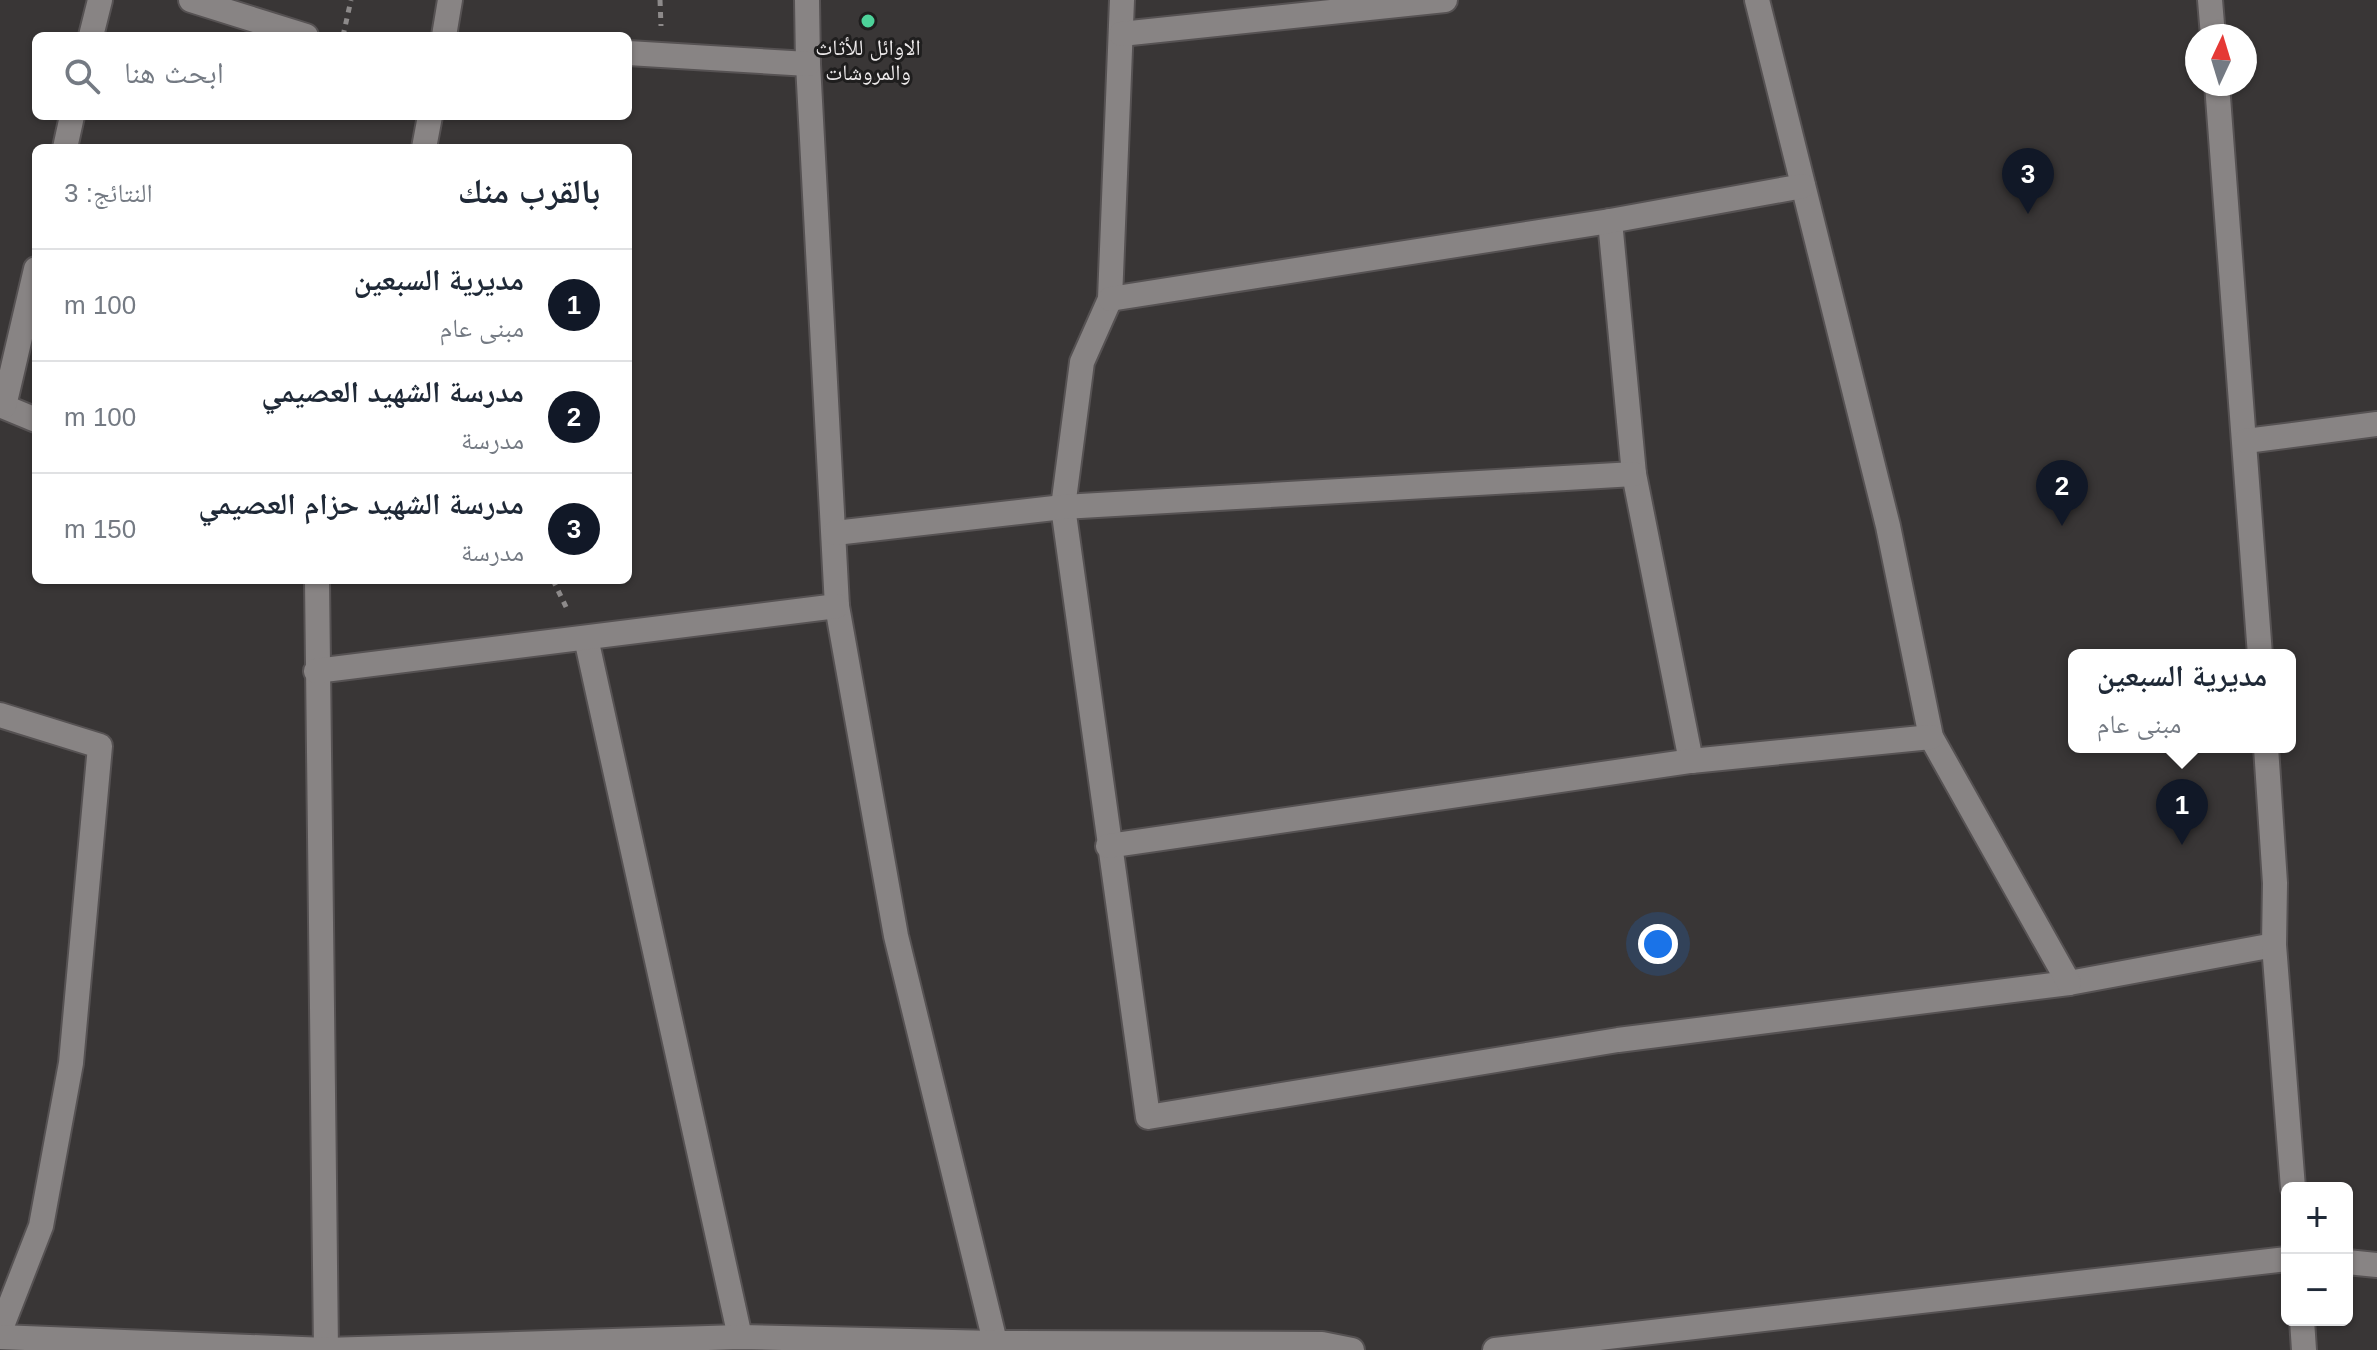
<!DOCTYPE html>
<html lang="ar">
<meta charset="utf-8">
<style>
:root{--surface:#fff;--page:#f6f6f7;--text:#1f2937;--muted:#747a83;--line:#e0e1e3;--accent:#111827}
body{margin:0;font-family:Arial,"Noto Naskh Arabic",sans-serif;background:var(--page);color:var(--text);direction:rtl}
.controls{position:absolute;right:24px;bottom:24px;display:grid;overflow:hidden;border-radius:12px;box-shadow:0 2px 6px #0004}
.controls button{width:72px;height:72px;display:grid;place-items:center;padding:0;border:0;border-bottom:2px solid var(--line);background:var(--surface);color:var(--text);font:40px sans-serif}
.compass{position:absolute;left:2185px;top:24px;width:72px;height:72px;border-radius:50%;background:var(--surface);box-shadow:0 2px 6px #0004;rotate:4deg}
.you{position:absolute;left:1658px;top:944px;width:28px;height:28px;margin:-20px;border:6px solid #fff;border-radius:50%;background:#1a73e8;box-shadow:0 0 0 12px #1a73e833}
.badge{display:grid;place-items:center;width:52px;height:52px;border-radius:50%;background:var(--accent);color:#fff;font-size:26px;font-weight:700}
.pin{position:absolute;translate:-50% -66px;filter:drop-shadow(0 2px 4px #0008)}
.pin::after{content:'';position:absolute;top:42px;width:28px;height:24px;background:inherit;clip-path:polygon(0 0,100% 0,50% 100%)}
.popup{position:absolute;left:2068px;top:649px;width:228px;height:104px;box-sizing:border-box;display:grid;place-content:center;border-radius:12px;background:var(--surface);filter:drop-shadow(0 2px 6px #0005);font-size:26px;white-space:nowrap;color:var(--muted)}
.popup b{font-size:30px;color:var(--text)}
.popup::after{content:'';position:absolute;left:50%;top:100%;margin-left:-16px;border:16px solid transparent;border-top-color:var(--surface)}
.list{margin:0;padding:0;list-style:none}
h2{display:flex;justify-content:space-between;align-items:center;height:104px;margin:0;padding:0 32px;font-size:34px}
h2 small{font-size:26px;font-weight:400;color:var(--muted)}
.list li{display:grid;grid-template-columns:52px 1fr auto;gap:24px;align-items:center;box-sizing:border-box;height:112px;padding:0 32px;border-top:2px solid var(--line)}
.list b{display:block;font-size:30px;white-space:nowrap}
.list p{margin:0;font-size:26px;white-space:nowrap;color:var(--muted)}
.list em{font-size:26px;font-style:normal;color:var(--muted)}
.icon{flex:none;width:44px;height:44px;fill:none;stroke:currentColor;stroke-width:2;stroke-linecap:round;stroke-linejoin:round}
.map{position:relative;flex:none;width:2377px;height:1350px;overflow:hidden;direction:ltr}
.search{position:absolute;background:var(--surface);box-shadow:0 2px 6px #0004;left:32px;top:32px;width:600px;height:88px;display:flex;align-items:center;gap:20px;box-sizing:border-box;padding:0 28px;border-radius:12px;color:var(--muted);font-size:30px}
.panel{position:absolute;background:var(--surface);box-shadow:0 2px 6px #0004;left:32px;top:144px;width:600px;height:440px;border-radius:12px;direction:rtl}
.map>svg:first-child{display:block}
</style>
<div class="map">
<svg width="2377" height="1350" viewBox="0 0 2377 1350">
<rect width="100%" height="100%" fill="#393636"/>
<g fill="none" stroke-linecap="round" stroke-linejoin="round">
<defs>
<g id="minor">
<polyline points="191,0 306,36"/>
<polyline points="807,0 808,64 837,606 896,936 997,1350"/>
<polyline points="1122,0 1110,299 1082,362 1063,507 1148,1117 1618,1040 2069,983 2274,945"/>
<polyline points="1757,0 1888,526 1931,737 2069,983"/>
<polyline points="2210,0 2213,36"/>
<polyline points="1121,34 1445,0"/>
<polyline points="91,36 100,0"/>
<polyline points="444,36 450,0"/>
<polyline points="628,53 808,64"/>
<polyline points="2217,84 2260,655"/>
<polyline points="65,148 72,116"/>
<polyline points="424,148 430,116"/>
<polyline points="1610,221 1634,474 1691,761"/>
<polyline points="1110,299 1610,221 1803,186"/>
<polyline points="0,405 36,420"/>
<polyline points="4,406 36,269"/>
<polyline points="2246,441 2377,424"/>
<polyline points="835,533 1063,507 1634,474"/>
<polyline points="317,580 326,1350"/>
<polyline points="586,638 740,1337"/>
<polyline points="316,671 837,606"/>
<polyline points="0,715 100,746 71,1063 41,1226 0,1331"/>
<polyline points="2266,747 2275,883 2274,945 2293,1188"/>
<polyline points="1108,846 1691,761 1931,737"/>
<polyline points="2347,1262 2377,1265"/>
<polyline points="2302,1320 2304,1350"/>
<polyline points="0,1337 326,1350 740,1337 995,1343 1322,1344 1352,1350"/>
<polyline points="1495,1350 2287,1259"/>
</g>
</defs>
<use href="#minor" stroke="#565253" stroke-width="28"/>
<g stroke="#8d8a8a" stroke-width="5" stroke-dasharray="6 6" stroke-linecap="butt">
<polyline points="660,0 661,26"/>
<polyline points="343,36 351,0"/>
<polyline points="553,580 568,611"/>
</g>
<use href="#minor" stroke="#888484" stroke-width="24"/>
</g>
<circle fill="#4dd39a" stroke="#1f1e1e" stroke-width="3" cx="868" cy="21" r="8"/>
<g text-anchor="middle" stroke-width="6" stroke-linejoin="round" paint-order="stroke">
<g font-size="22" fill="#edeaeb" stroke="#1f1e1e">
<text x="868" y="55">الاوائل للأثاث<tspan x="868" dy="25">والمروشات</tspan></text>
</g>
</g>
</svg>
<div class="controls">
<button>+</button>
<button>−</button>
</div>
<svg class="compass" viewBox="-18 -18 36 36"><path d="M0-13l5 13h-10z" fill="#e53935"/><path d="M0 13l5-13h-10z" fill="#747a83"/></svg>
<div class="you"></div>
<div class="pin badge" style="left:2182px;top:845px">1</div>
<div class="popup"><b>مديرية السبعين</b>مبنى عام</div>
<div class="pin badge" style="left:2062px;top:526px">2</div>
<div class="pin badge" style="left:2028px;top:214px">3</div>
<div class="search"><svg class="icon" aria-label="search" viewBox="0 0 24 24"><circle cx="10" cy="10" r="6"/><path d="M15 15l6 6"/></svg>ابحث هنا</div>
<section class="panel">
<h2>بالقرب منك<small>النتائج: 3</small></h2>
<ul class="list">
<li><span class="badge">1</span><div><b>مديرية السبعين</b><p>مبنى عام</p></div><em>100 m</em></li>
<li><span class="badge">2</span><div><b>مدرسة الشهيد العصيمي</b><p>مدرسة</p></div><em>100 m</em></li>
<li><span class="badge">3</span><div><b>مدرسة الشهيد حزام العصيمي</b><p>مدرسة</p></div><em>150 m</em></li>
</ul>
</section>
</div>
